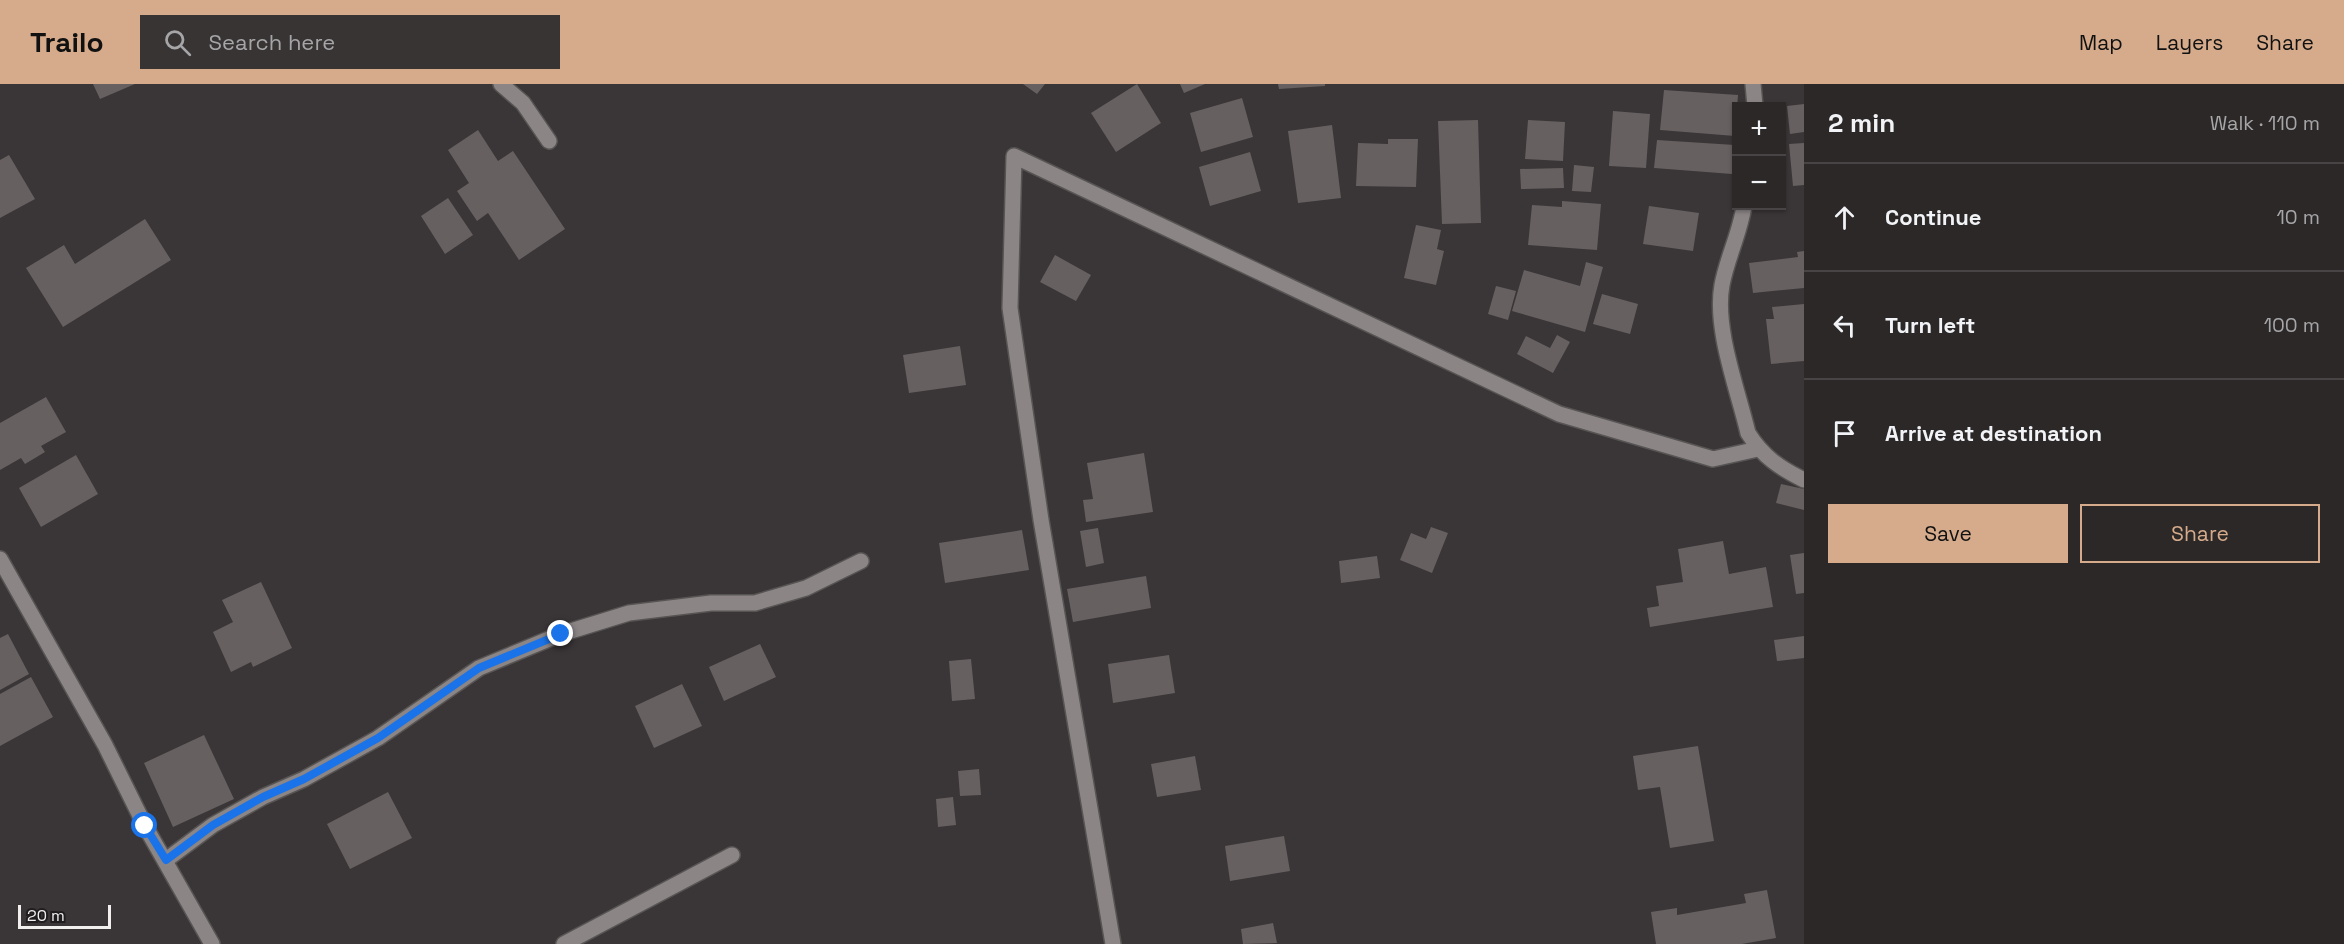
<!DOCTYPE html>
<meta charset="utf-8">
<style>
:root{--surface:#2c2828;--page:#383434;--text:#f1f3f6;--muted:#a6a6a8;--line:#484445;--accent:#d6ab8b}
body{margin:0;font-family:"Space Grotesk",sans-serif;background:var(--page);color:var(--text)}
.controls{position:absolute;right:18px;top:18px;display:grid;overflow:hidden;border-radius:0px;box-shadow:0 2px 4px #0004}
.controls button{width:54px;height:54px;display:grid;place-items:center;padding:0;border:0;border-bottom:2px solid var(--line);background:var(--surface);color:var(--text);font:30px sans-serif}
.scale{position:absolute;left:18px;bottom:15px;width:93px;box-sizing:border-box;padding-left:6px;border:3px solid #f2efef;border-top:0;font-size:16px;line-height:21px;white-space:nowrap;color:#f2efef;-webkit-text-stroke:4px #201d1e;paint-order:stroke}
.stop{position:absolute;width:18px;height:18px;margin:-14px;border:4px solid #1a73e8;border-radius:50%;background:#fff}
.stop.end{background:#1a73e8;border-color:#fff;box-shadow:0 2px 6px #0008}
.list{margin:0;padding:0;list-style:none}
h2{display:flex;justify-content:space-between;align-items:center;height:78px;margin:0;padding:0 24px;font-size:26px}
h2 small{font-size:20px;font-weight:400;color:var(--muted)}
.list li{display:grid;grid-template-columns:39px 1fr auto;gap:18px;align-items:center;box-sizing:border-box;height:108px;padding:0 24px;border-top:2px solid var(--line)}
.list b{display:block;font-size:22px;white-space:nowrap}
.list em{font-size:20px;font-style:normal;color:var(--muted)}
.actions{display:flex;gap:12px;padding:18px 24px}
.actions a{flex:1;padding:14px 0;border:2px solid var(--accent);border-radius:0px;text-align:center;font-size:21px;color:var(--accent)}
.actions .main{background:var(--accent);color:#111}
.icon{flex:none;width:33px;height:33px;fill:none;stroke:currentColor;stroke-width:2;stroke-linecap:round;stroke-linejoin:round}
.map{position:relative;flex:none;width:1804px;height:860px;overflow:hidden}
header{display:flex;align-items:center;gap:36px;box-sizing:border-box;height:84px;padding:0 30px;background:var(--accent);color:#111}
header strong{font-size:28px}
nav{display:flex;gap:33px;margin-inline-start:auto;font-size:21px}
.search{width:420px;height:54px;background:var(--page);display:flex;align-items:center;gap:15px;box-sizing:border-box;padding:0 21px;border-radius:0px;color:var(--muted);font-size:22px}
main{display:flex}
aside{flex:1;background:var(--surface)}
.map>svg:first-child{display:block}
</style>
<header>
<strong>Trailo</strong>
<div class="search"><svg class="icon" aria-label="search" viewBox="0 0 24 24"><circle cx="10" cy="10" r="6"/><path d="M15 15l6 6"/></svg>Search here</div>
<nav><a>Map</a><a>Layers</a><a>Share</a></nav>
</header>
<main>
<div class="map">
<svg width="1804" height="860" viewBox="0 0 1804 860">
<rect width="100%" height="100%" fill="#3a3536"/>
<g fill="#666061">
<polygon points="93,0 135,0 100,15"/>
<polygon points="1023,0 1045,0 1037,10"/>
<polygon points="1137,0 1161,39 1116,68 1091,29"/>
<polygon points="1180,0 1205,0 1184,9"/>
<polygon points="1278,0 1325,0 1325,2 1279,5"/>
<polygon points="1664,6 1738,11 1735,52 1660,46"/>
<polygon points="1242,14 1253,53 1201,68 1190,29"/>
<polygon points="1804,20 1804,48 1790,50 1787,22"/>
<polygon points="1613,27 1650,30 1646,84 1609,82"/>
<polygon points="1478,36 1481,139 1442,140 1438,37"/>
<polygon points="1528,36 1565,38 1563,77 1525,75"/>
<polygon points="1332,41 1341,114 1298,119 1288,47"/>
<polygon points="478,46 498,77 513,67 565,145 519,176 488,129 477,137 457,107 469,99 448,66"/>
<polygon points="1388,55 1418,55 1416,103 1356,102 1358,59 1388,60"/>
<polygon points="1657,56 1735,61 1732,90 1654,84"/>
<polygon points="1804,59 1804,101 1793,102 1789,60"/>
<polygon points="1250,68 1261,107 1210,122 1199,83"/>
<polygon points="9,71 35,115 0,134 0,76"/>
<polygon points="1574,81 1594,83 1591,108 1572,107"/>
<polygon points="1563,84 1564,104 1521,105 1520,85"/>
<polygon points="448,114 473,151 445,170 421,132"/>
<polygon points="1562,117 1601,120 1597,166 1528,161 1532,121 1562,123"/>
<polygon points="1649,122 1699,129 1693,167 1643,160"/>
<polygon points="145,135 171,176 63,243 26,184 64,161 75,180"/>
<polygon points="1416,141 1441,146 1437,165 1444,167 1436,201 1404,194"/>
<polygon points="1804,167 1804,204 1753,209 1749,179 1798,173 1797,168"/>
<polygon points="1055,171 1091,191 1076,217 1040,198"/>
<polygon points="1586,178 1603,183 1585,248 1512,227 1524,186 1580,202"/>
<polygon points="1496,202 1516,207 1508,236 1488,230"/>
<polygon points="1602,210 1638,220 1630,250 1593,240"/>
<polygon points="1804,220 1804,277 1771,280 1766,235 1774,235 1772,223"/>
<polygon points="1557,251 1570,258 1553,289 1517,270 1526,252 1550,264"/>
<polygon points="960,262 966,301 909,309 903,271"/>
<polygon points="46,313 66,348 41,362 45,368 25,380 21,374 0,386 0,339"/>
<polygon points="1144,369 1153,428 1086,438 1083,416 1093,415 1087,379"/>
<polygon points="76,371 98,410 41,443 19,404"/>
<polygon points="1781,400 1804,405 1804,426 1776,419"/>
<polygon points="1431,443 1448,449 1432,489 1400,476 1411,449 1426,455"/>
<polygon points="1098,444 1104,479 1086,483 1080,447"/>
<polygon points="1022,446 1029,486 945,499 939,459"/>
<polygon points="1723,457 1729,490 1766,483 1773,523 1650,543 1647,524 1659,522 1656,502 1683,498 1678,465"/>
<polygon points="1804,469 1804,509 1796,510 1790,471"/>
<polygon points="1377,472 1380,494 1341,499 1339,477"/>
<polygon points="1146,492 1151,524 1073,538 1067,505"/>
<polygon points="261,498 292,564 253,583 251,578 231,588 213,548 233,538 222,516"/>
<polygon points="8,550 29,590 0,606 0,554"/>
<polygon points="1804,552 1804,574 1777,577 1774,556"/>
<polygon points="760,560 776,593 724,617 709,583"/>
<polygon points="1169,571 1175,609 1113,619 1108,580"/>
<polygon points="971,575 975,615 952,617 949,577"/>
<polygon points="31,593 53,633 0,662 0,610"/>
<polygon points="682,600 702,642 654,664 635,622"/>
<polygon points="204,651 234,715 173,743 144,679"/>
<polygon points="1698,662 1714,757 1670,764 1660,703 1638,706 1633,672"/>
<polygon points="1195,672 1201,706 1157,713 1151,680"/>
<polygon points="979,685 981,711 960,712 958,687"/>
<polygon points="388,708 412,754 350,785 327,740"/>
<polygon points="953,713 956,741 938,743 936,715"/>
<polygon points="1284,752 1290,787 1230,797 1225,762"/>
<polygon points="1767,806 1776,854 1742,860 1656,860 1651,828 1677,824 1677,831 1746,819 1744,810"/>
<polygon points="1273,839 1277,859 1243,860 1241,845"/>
</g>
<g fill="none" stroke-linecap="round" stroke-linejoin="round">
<defs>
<g id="street">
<polyline points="501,0 523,19 549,57"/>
<polyline points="1753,0 1755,22"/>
<path d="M1744,122C1740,149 1727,174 1722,201C1714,245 1738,306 1748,349C1763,373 1780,384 1804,396"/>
<polyline points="0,475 105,661 145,742 212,860"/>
<polyline points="166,776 213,741 263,713 304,695 378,654 479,584 561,550 629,529 711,519 755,519 806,504 861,477"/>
<polyline points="564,860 732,771"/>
<polyline points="1113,860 1041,436 1010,224 1014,72 1559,330 1713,375 1758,365"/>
</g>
</defs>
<use href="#street" stroke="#575454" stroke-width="18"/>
<use href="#street" stroke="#8b8586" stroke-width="15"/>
</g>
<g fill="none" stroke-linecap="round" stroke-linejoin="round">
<polyline stroke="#1a73e8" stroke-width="8" points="145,742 166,776 213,741 263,713 304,695 378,654 479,584 561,550"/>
</g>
</svg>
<div class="controls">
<button>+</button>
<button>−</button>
</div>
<div class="scale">20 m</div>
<div class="stop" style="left:145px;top:742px"></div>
<div class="stop end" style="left:561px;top:550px"></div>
</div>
<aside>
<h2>2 min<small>Walk · 110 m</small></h2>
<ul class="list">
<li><svg class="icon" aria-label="ahead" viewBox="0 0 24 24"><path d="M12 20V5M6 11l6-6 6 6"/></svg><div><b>Continue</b></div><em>10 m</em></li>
<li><svg class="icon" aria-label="left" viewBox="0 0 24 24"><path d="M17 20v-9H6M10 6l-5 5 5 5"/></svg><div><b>Turn left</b></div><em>100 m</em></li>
<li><svg class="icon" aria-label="arrive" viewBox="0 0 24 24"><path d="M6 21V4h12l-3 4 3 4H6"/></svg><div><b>Arrive at destination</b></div></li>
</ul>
<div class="actions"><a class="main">Save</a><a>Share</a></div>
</aside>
</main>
